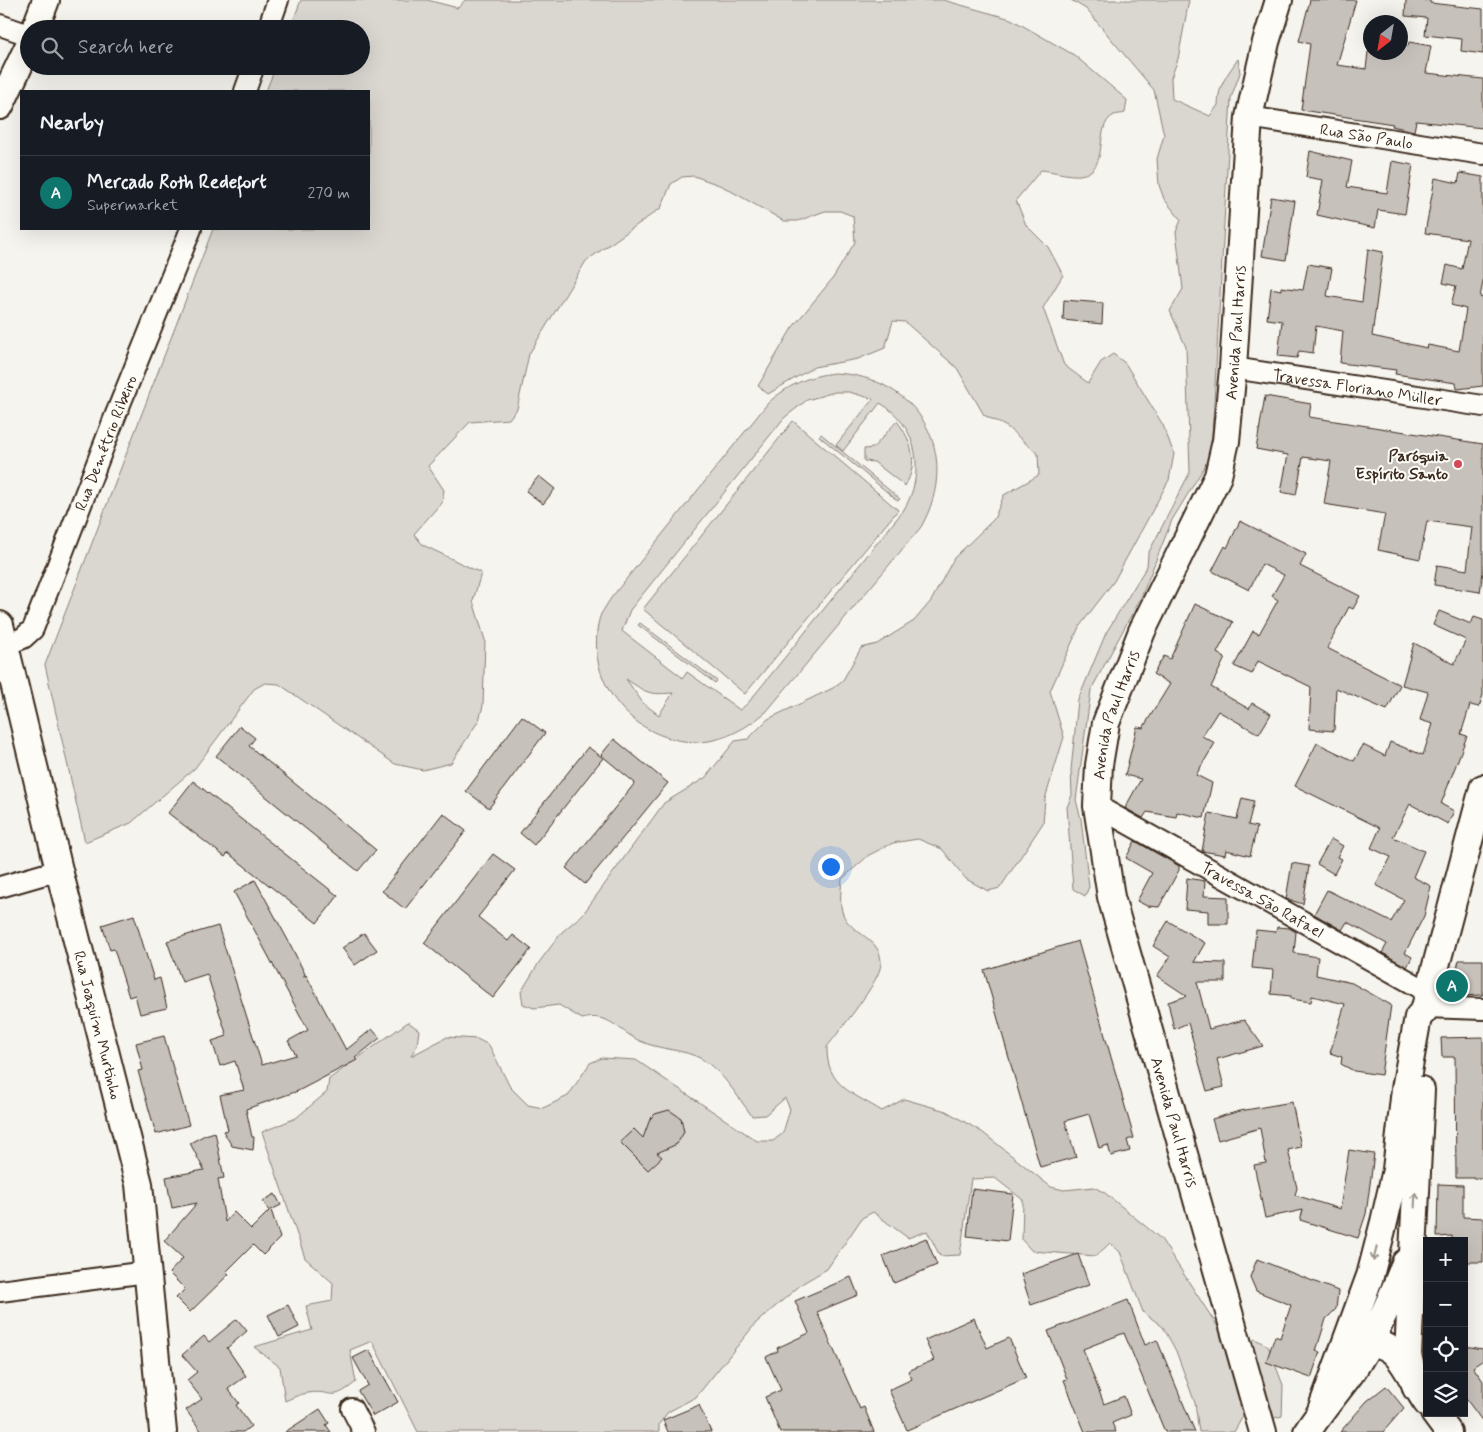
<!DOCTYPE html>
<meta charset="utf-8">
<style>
:root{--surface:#171b24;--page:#20242c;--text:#f1f3f6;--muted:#9ea1a6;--line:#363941;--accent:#0f766e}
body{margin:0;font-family:Mynerve,sans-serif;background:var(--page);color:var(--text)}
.controls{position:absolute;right:15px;bottom:15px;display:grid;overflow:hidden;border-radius:0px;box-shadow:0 5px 20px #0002}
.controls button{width:45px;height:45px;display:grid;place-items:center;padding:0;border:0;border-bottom:1px solid var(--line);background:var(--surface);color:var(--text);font:25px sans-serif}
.compass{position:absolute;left:1363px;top:15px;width:45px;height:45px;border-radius:50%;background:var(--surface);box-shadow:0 5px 20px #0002;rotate:211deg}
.you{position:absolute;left:830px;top:866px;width:18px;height:18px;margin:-12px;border:4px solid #fff;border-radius:50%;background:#1a73e8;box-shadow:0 0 0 8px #1a73e833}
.badge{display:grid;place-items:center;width:32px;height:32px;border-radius:50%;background:var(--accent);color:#fff;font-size:16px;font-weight:700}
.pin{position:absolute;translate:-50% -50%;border:2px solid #fff;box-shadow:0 1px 5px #0006}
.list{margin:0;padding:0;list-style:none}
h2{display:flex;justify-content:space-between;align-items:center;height:65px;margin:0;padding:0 20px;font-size:21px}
h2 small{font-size:16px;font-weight:400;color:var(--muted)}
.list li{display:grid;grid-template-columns:32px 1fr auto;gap:15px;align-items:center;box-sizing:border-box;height:75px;padding:0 20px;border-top:1px solid var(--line)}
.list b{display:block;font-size:19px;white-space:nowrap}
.list p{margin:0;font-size:16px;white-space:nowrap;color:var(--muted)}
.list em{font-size:16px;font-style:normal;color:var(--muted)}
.icon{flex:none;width:28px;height:28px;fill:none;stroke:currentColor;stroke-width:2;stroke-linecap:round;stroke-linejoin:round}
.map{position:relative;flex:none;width:1483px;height:1432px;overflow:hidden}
.search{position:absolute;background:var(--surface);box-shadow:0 5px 20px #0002;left:20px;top:20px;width:350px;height:55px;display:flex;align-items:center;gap:12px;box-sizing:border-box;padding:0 18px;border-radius:28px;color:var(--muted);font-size:19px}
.panel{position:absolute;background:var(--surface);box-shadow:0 5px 20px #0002;left:20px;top:90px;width:350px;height:140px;border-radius:0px}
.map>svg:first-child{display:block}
</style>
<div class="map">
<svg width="1483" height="1432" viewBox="0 0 1483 1432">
<rect width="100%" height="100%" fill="#f5f4ee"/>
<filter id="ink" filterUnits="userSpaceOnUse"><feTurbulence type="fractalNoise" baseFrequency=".02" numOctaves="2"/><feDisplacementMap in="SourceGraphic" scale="10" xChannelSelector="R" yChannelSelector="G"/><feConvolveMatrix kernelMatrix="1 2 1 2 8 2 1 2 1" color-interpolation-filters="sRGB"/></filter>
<g filter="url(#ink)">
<g fill="#dad6d0" stroke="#8a8077" fill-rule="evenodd">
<path d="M301,0H427L458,8L465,0H943L1011,19L1074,55L1127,100L1125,113C1122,114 1117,114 1114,115C1092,126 1112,171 1080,175C1068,176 1053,171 1041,170L1016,200L1026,225L1048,247L1063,275L1043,308L1064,365L1088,383L1101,362L1113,354L1125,363L1163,425L1174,454L1169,480L1114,581L1079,627L1050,691L1064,737L1045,799L1043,823L1000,888L988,891L966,879L942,849L918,839L893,843L869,855L842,879C841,892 838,909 846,920C858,936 881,940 881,963C881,981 839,1031 827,1047C826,1086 853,1093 882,1111L904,1099L946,1111L982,1132L1051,1187L1064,1190L1094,1187L1105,1193L1161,1239L1238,1358L1242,1348L1255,1339L1268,1346L1283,1385L1282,1416L1268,1420L1251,1402L1234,1432H1199L1195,1403L1176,1351L1163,1327L1143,1312L1120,1252L1110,1243L1096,1256L1032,1251L1022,1240L1023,1200L995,1178L971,1179L960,1255L940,1256L927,1231L908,1238L873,1212L862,1218L827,1269L803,1283L756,1323L696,1397L668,1412L659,1424V1432H418L372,1341L350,1350L356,1382C329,1404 334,1389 308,1393C300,1394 292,1398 285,1401L280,1367L254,1347L312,1330L306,1306L332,1301L333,1283L305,1258L262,1132L296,1118L327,1092L329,1079L408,1022L419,1030L417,1045L411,1056L447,1037L477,1039L489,1045L510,1087L528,1105L543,1108L568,1096L590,1063L602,1058L636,1060L757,1141H773L783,1133L790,1109L785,1098L765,1115L752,1116C737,1096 723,1072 702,1059C684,1049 659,1050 640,1041C617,1030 609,1012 582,1019L559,1005L534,1008L523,1004L521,992L540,961L562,932L583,914L664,803L705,778L735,741L748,739L768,719L833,688L843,680L861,648L877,644L914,621L931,601L954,558L994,519L1004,495L1039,475L1038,454L1007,427L984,415L957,368L905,322L893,321L885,348L858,359L814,367L768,394L758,386L792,328L833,278L855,242L853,216L840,211H825L798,221H784L722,186L694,176L682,177L671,184L661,208L586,261L529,354L517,409L509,419L470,422L428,466L444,490L442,502L414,534L423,545L481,573L473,601L485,640L483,706L479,720L451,763L423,770L395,764L279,684L265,683L254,689L195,768L131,823L85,842L45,665L213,229H369V91H266L276,66H361V29H290Z"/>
<path d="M1071,0H1189L1178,59L1171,78L1172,99L1210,116L1218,105C1218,85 1227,75 1238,59L1240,73L1231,98L1211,456L1172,520L1142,595L1091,690L1076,800L1081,819L1089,887L1085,896L1073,889L1067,807L1072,795L1071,770L1078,700L1106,633L1147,566L1148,554L1190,472L1186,347L1170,311L1183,289L1176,232L1181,220L1164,199L1159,185L1157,159L1164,135L1154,90L1086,9Z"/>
<path d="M834,373C918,376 963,453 921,527L766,712C749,726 731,737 709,741C655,748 605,709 597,656C596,643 596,626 601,614C604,609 608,603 611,598L768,403C788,385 808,376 834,373ZM835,392H849L873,399L836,445L843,451L880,403C919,425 926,475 903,511L748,703L740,710L687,672L683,678L622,631L630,610L784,418L807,400ZM626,679C647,693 648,695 673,693L659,715L643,703Z"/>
<polygon points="793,421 898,510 745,694 643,609"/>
<path d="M897,421C912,441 919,463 905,486L874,462L864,461V449L873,448Z"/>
<polygon points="821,434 900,499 898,501 819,436"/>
<polygon points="640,623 717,681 715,683 638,625"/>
</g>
<g fill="#c7c1bb" stroke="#3b2a1e">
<polygon points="1310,0 1356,0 1337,65 1366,69 1368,52 1400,52 1400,45 1408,46 1409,42 1431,46 1426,73 1483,79 1483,128 1416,121 1414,131 1392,126 1393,124 1301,110 1310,44 1299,41"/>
<polygon points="1406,0 1430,0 1430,3 1483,9 1483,54 1461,51 1462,39 1425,35 1427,18 1405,16"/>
<polygon points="1310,151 1352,161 1347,187 1387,193 1392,161 1413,165 1405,214 1378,210 1375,228 1317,215 1323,180 1306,177"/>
<polygon points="1460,173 1483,177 1483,282 1480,297 1483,298 1483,386 1457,389 1456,383 1395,374 1396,370 1340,363 1343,331 1316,326 1313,353 1299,351 1297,358 1278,356 1282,321 1267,319 1271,288 1281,290 1281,287 1303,290 1308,264 1332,268 1327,296 1362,302 1368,249 1383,252 1372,336 1427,348 1428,345 1459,351 1466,309 1451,305 1456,286 1443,283 1447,265 1462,269 1468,239 1425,233 1435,178 1458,183"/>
<polygon points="1271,197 1295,201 1286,260 1262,256"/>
<polygon points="1064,300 1103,303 1102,324 1063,320"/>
<polygon points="1265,396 1311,404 1309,417 1483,444 1483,572 1480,592 1434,585 1437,565 1467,570 1472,527 1427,521 1420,559 1378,550 1385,514 1324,504 1331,461 1303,457 1296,495 1281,492 1288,455 1256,449"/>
<polygon points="539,476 555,489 543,504 526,491"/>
<polygon points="1240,521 1306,554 1300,566 1360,596 1353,609 1349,607 1327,648 1400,685 1387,710 1336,688 1334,731 1309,729 1311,687 1258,661 1252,674 1234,666 1253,631 1259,634 1278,600 1272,596 1284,575 1262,564 1249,590 1212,571 1225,546 1227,548"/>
<polygon points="1195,604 1233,622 1217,653 1225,658 1211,687 1249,709 1252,703 1271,714 1259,734 1218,711 1202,736 1215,743 1196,775 1212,783 1204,818 1177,812 1176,817 1147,812 1143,818 1125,808 1141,779 1125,775 1137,727 1143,728 1170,684 1153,674 1164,656 1170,659"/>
<polygon points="1439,611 1471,624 1474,617 1483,620 1483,695 1479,707 1470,705 1461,734 1467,736 1441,804 1454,811 1448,824 1410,804 1393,837 1424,851 1413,877 1431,886 1424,916 1405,953 1412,957 1407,967 1382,953 1387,944 1347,922 1342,930 1314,914 1327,890 1391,922 1404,900 1376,885 1391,857 1371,848 1380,828 1295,786 1317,743 1354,761 1363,745 1385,756 1390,742 1423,755 1433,724 1420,720 1428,692 1402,685 1414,643 1454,664 1466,640 1433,625"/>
<polygon points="522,716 545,733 489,808 466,791"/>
<polygon points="240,726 255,738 249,746 376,850 358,871 216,756"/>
<polygon points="614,739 668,783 585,884 566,868 635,783 601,755"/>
<polygon points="588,747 603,758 534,845 520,833"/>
<polygon points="193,781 338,896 317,923 228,853 225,857 168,813"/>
<polygon points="1242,798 1254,801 1248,825 1257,827 1250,856 1226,850 1225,855 1202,851 1209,813 1237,819"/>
<polygon points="443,813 466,831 405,909 382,891"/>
<polygon points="1331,839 1343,846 1337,857 1342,859 1334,874 1317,864"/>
<polygon points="1135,841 1179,866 1179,870 1159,907 1147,906 1137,901 1152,873 1126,858"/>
<polygon points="493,854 515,870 478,917 508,941 513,935 531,949 493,998 424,943"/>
<polygon points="1292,863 1309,866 1303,904 1286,899"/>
<polygon points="1187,878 1205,881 1204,896 1228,897 1228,924 1208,924 1208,911 1185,909"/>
<polygon points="255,880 289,942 305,974 303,977 306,975 346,1050 372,1029 380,1038 355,1058 357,1060 298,1091 246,1109 252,1137 254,1137 253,1150 232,1146 223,1131 228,1130 220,1095 244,1090 235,1061 220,1066 212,1041 227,1036 207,974 182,982 167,941 218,926 262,1065 296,1055 288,1041 308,1030 234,892"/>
<polygon points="134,915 154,980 160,978 167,1008 140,1014 135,995 129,997 114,949 110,950 102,925"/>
<polygon points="1168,921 1205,943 1194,962 1225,963 1225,982 1197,982 1209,1029 1244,1020 1263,1046 1217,1059 1224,1087 1207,1091 1188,1023 1174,1029 1168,1002 1187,996 1157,976 1170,957 1153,946"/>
<polygon points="1277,927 1289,928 1296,932 1294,953 1318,957 1316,975 1352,983 1391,1005 1381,1075 1354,1071 1341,1064 1342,1057 1330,1053 1345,1004 1312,996 1311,1002 1291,999 1291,996 1271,994 1273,970 1252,968 1256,930 1276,932"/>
<polygon points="364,933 377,950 355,965 342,948"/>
<polygon points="1078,941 1134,1138 1127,1140 1130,1151 1111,1156 1108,1145 1099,1148 1089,1114 1065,1121 1076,1157 1040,1167 984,970"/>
<polygon points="1459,960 1483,960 1483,995 1459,996 1452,991"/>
<polygon points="164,1036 189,1125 156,1134 138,1071 143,1070 136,1043"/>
<polygon points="1483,1037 1483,1178 1456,1178 1455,1057 1442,1057 1441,1038"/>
<polygon points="1292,1102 1301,1147 1288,1150 1297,1188 1295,1195 1340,1209 1349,1150 1374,1154 1366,1214 1358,1238 1300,1220 1303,1210 1265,1218 1254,1165 1266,1163 1260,1128 1218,1140 1212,1119 1240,1111"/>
<polygon points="669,1110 681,1118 684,1132 677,1144 657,1153 662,1157 648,1170 620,1142 634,1129 643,1138 650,1119 655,1114"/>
<polygon points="215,1132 224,1178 218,1179 225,1222 234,1212 251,1229 269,1211 263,1201 275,1194 281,1205 271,1210 280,1238 263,1255 253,1245 226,1272 229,1274 190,1312 176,1298 185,1289 169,1273 183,1258 164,1241 197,1203 172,1208 166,1177 204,1170 190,1143 205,1135"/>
<polygon points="1438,1184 1463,1185 1463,1217 1483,1218 1483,1262 1464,1262 1464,1241 1452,1241 1452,1236 1437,1237"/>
<polygon points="972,1189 1013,1194 1008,1241 967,1236"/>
<polygon points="926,1238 937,1265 894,1283 883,1256"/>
<polygon points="1078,1254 1089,1285 1031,1305 1021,1274"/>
<polygon points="1257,1259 1338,1291 1336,1309 1326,1319 1316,1351 1320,1352 1311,1378 1266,1362 1275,1336 1280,1338 1291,1305 1256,1291 1250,1277"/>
<polygon points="851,1277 858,1295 817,1312 860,1409 864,1407 874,1432 780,1432 765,1397 781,1390 766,1357 778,1351 777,1348 809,1333 795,1301"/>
<polygon points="1128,1300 1145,1345 1157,1340 1195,1432 1165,1432 1124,1333 1083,1349 1104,1404 1124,1396 1131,1415 1112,1423 1116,1432 1085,1432 1064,1380 1067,1379 1048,1331"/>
<polygon points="288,1305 299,1327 279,1337 268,1315"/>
<polygon points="974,1318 987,1348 1009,1338 1026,1378 907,1430 889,1390 912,1379 908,1371 934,1360 925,1340"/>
<polygon points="237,1319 247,1331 227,1348 246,1376 228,1389 239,1403 236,1405 251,1426 243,1432 202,1432 186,1410 202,1399 187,1380 197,1372 182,1355 204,1336 209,1342"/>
<polygon points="1464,1346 1483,1349 1483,1360 1473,1367 1483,1381 1483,1422 1464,1396"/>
<polygon points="369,1350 398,1402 373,1416 358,1391 368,1385 353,1358"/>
<polygon points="1386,1386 1404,1408 1383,1432 1340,1432 1367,1401"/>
<polygon points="699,1405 711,1432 668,1432 663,1420"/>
<polygon points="320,1409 329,1423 326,1425 331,1432 285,1432"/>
</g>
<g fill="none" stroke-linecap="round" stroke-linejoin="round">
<defs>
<g id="minor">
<polyline points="0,25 29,35"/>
<polyline points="268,29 278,0"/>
<polyline points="245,91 254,66"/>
<path id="s1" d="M1249,117L1483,154"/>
<path id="s2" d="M1233,368L1483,406"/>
<path id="s3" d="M0,647L23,638L33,629L116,414L191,229"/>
<path id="s4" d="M1097,806L1428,992"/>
<polyline points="0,887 59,870"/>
<polyline points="1425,1007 1483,1009"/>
<polyline points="0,1291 147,1272"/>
<polyline points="352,1409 364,1432"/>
</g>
<g id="major">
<polyline points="35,29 46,0"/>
<polyline points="0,106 29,45"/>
<path id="s5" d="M0,625L59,870L139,1184L163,1432"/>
<path d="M1368,1344C1400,1339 1411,1382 1427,1403"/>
<polyline points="1416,1388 1408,1355 1421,1090"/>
<polyline points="1320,1413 1370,1276 1384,1222 1396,1170 1405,1089 1418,1017 1424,1011 1483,788"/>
<polyline points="1434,1413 1448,1432"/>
<path id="s6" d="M1263,1432L1111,897L1097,806L1099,765L1106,723L1142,631L1218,476L1226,441L1233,368L1249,117L1266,42L1279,0"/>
<path d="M1307,1432C1320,1412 1336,1393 1351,1373C1374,1340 1391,1300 1405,1263"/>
</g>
</defs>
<use href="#minor" stroke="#3b2a1e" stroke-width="24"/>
<use href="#major" stroke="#3b2a1e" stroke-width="30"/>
<use href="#minor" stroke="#fdfcf7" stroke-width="20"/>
<use href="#major" stroke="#fdfcf7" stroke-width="26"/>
</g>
<defs><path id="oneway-shaft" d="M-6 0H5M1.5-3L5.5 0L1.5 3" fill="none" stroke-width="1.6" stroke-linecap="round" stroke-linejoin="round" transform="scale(1.25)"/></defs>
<g stroke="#9c938a">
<use href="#oneway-shaft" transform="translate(1415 1200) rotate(-87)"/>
<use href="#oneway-shaft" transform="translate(1375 1254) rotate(104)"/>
</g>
</g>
<circle fill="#d1495b" stroke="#fdfcf7" stroke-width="2" cx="1458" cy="464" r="5"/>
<g text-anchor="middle" stroke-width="4" stroke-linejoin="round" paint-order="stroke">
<g font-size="16" fill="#3b2a1e" stroke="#fdfcf7">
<text dy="6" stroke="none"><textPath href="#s1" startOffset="119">Rua São Paulo</textPath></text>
<text dy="6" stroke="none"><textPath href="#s6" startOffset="1148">Avenida Paul Harris</textPath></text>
<text dy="6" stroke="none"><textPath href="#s2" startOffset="126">Travessa Floriano Müller</textPath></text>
<text dy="6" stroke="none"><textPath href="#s3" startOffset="238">Rua Demétrio Ribeiro</textPath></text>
<text dy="6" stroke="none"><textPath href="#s6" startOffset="742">Avenida Paul Harris</textPath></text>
<text dy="6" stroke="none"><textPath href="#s4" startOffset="190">Travessa São Rafael</textPath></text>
<text dy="6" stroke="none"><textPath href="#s5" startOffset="412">Rua Joaquim Murtinho</textPath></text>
<text transform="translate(1175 1122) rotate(74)" y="6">Avenida Paul Harris</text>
</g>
<g font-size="16" font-weight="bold" fill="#3b2a1e" stroke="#fdfcf7" text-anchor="end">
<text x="1448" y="461">Paróquia<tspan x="1448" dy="18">Espírito Santo</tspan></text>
</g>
</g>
</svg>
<div class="controls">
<button>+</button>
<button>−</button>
<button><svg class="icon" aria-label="locate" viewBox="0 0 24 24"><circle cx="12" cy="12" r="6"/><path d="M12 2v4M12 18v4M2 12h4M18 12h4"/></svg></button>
<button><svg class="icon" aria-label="layers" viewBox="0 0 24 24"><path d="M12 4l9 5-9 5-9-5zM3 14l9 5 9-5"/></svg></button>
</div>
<svg class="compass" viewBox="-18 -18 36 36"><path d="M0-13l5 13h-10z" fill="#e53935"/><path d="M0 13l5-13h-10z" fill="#9ea1a6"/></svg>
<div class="you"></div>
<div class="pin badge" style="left:1452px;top:986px">A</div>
<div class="search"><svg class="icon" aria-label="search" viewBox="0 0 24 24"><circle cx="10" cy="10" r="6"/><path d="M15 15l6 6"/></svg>Search here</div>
<section class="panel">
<h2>Nearby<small></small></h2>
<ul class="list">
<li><span class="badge">A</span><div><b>Mercado Roth Redefort</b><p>Supermarket</p></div><em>270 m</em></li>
</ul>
</section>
</div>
